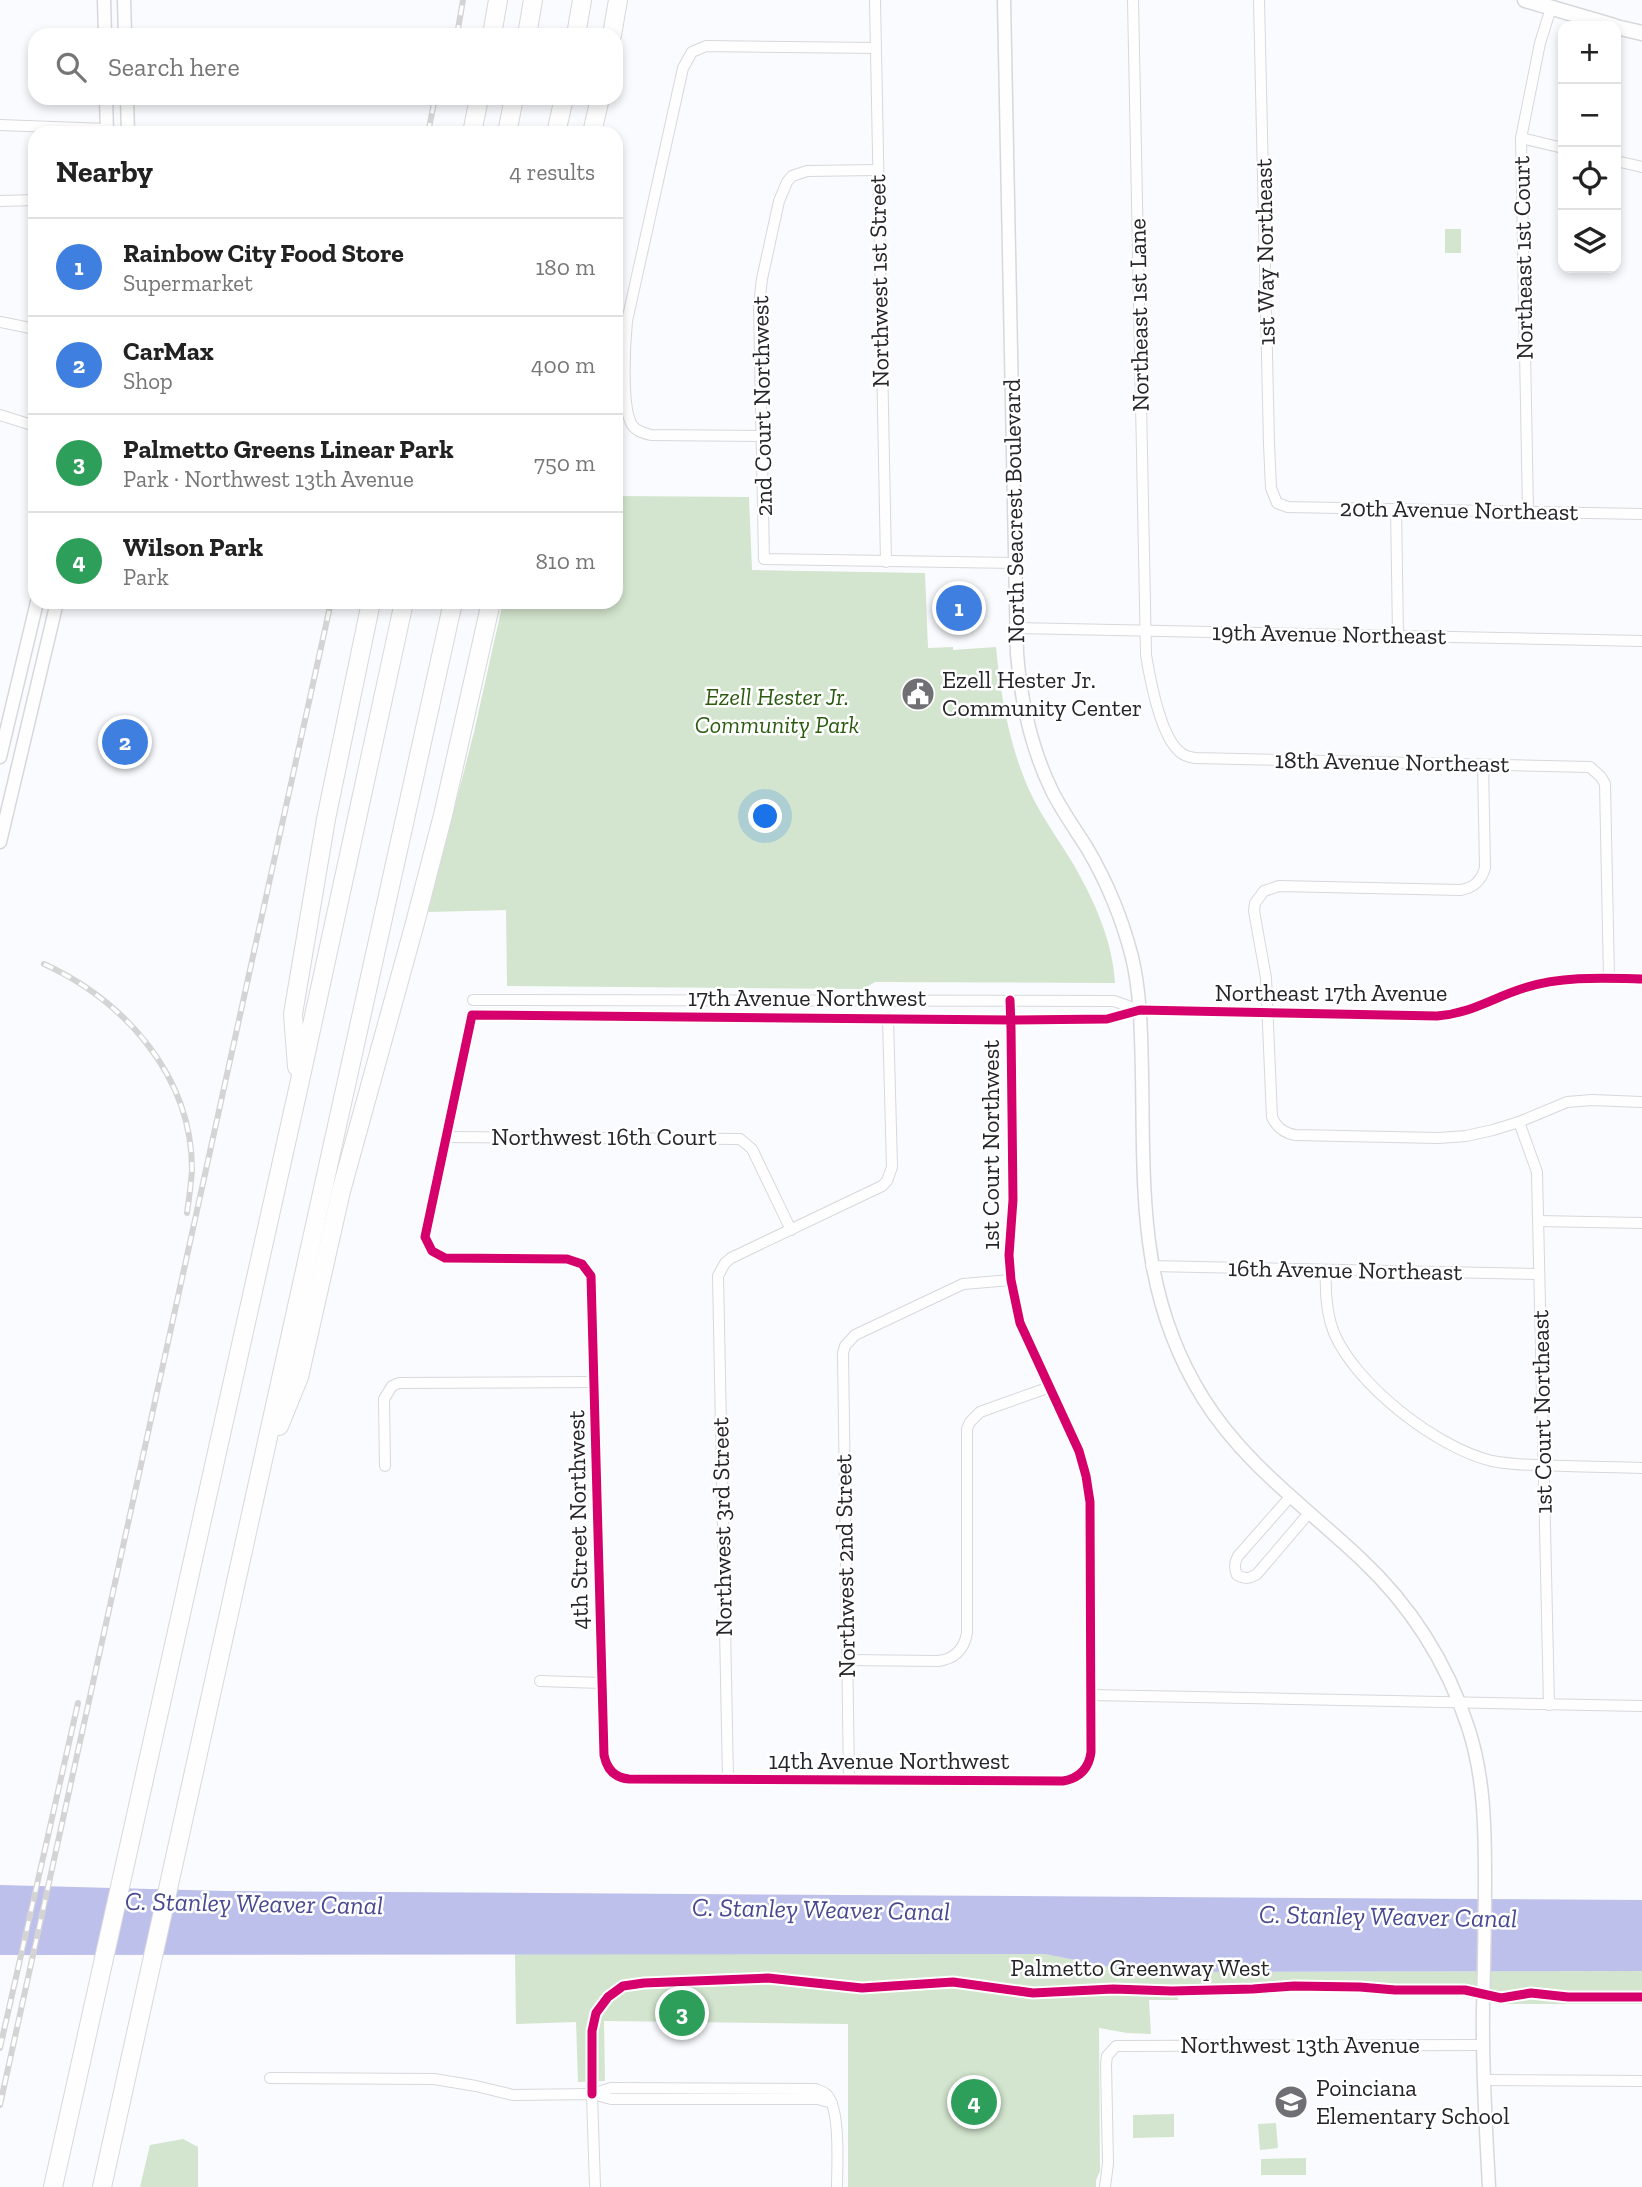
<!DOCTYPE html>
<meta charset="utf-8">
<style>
:root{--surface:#fff;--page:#f2f2f2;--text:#222;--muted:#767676;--line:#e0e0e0;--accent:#707074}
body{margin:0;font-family:"Zilla Slab",serif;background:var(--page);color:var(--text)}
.controls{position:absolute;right:21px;top:21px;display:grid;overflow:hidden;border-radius:14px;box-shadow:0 4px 10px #0003}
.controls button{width:63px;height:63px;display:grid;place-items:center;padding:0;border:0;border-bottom:2px solid var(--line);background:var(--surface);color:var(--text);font:35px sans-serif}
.you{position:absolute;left:766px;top:817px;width:24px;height:24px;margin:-18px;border:5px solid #fff;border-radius:50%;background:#1a73e8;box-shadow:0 0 0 10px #1a73e833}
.badge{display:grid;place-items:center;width:46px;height:46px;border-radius:50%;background:var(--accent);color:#fff;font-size:23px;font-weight:700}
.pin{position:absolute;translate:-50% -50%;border:4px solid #fff;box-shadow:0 2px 7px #0006}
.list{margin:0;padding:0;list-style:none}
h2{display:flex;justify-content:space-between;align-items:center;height:91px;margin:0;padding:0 28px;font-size:30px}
h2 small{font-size:23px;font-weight:400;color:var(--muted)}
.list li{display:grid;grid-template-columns:46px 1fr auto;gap:21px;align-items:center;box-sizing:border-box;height:98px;padding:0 28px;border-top:2px solid var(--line)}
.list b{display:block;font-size:26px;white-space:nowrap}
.list p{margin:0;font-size:23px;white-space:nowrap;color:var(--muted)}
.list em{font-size:23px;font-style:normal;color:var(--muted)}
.icon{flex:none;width:38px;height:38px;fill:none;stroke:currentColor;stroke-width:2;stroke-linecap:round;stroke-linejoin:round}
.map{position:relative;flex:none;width:1642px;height:2187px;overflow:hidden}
.search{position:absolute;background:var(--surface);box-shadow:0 4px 10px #0003;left:28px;top:28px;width:595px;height:77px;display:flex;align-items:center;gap:18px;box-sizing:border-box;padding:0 24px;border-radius:21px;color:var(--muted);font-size:26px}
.panel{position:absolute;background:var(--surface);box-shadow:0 4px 10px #0003;left:28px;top:126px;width:595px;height:483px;border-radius:21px}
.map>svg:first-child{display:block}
</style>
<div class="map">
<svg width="1642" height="2187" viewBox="0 0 1642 2187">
<rect width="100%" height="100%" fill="#fafbfe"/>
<g fill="#d3e5ce">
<rect x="1445" y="229" width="16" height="24"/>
<path d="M616,496L749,497L752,570L925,573L928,648L953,647V650L996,647C1001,699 1010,751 1033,798C1045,822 1062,844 1075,867C1095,902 1113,943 1115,983L875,982L863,989L507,986L506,910L428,912L474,732L503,602H616Z"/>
<polygon points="515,1954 1046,1954 1136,1972 1642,1971 1642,2004 1504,2004 1462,1992 1417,1994 1356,1990 1292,1989 1235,1992 1203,1997 1178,1996 1178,2000 1149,2000 1151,2034 1127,2033 1099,2028 1100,2171 1096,2180 1096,2187 848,2187 848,2024 604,2021 605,2081 578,2082 576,2022 516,2024"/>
<polygon points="1174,2114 1174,2137 1133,2138 1133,2115"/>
<polygon points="1276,2123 1278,2148 1260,2150 1258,2124"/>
<polygon points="183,2139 198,2147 198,2187 140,2187 150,2145"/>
<polygon points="1306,2158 1306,2175 1261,2175 1261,2159"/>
</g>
<polygon fill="#bcc0ea" points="0,1885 225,1891 1642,1900 1642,1971 1136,1972 1045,1954 0,1955"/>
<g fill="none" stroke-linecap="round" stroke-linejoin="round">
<defs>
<g id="minor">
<polyline points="875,0 886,562"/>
<path d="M1133,0L1146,655C1150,679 1160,736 1180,752C1184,756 1189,757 1195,758L1590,767L1601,777L1605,784L1609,978"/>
<polyline points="1259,0 1269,444 1271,488 1277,503 1288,507 1642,514"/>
<polyline points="0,125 107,129"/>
<polyline points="1521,138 1563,148"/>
<polyline points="1616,161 1642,167"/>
<polyline points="877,170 807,171 792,176 787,182 779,201 762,279 759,305 764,559 1015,563"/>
<polyline points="0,201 35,200"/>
<polyline points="0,322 35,329"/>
<polyline points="0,415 35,426"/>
<path d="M761,436L651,435C643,433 636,431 632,425C621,407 625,342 627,321L683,68L692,52L706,46L875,48"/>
<polyline points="1396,509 1398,635"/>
<polyline points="1528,511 1521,138 1540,43 1551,8"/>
<polyline points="1016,628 1642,641"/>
<path d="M1483,764L1485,868C1481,881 1474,888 1460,890L1279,886L1264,891L1255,903L1254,911L1266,978L1272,1117C1277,1128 1284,1133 1295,1135L1439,1138L1466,1136L1493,1130L1519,1122L1567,1102L1592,1100L1642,1102"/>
<polyline points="473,1000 1114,1001 1139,1010"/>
<path d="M1010,1000L1011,1028L1013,1200L1009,1255L1011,1280L1020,1323L1079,1451L1086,1476L1090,1502L1091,1752C1089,1768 1080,1778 1063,1781L629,1779C615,1778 607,1770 604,1755L591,1276L582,1264L567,1259L445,1258L432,1251L425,1237L472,1015L1011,1020L1107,1019L1140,1010L1437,1016C1472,1013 1492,998 1524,988C1562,976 1602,978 1642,979"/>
<polyline points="1519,1122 1537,1172 1549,1705"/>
<polyline points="446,1137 740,1139 752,1149 791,1230"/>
<polyline points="1538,1221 1642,1223"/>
<polyline points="1151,1266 1539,1274"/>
<path d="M1326,1270C1325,1291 1326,1313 1334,1333C1356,1385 1437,1448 1492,1461C1517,1466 1542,1465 1567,1466C1592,1467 1617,1467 1642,1468"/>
<polyline points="385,1466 384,1399 392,1386 399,1383 594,1382"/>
<path d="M1290,1497L1238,1556C1234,1563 1234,1568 1237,1575C1245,1579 1249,1579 1257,1574L1309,1513"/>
<path d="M847,1660L938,1661C954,1659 964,1650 967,1633V1429L970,1422L980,1412L1050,1387"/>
<polyline points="540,1681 602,1683"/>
<polyline points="1091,1695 1642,1706"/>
<polyline points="728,1779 718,1276 725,1263 731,1258 882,1186 887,1181 892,1167 888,1018"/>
<polyline points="849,1780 843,1353 845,1346 855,1335 963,1284 1011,1280"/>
<polyline points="270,2078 434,2079 476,2086 513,2095 592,2094 611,2099 818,2099 832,2103"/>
<polyline points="1484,2080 1642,2081"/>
<path d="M592,2094L611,2088L816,2089C819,2091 823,2091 826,2094C841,2107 837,2167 837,2187"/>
<polyline points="592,2094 595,2187"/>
<polyline points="1105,2187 1108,2163 1106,2064 1107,2056 1116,2046 1483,2045"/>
</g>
<g id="tertiary">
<polyline points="104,0 105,35"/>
<polyline points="124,0 125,35"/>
<path d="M1004,0L1017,654C1021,701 1031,748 1052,791C1062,811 1075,829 1087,848C1107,882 1122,918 1132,957C1141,995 1141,1034 1142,1073C1144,1191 1138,1294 1203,1398C1244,1464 1306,1507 1361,1559C1410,1605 1447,1663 1468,1727C1484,1775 1485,1826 1485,1877C1485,1921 1484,1966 1483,2011C1482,2070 1486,2128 1489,2187"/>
<polyline points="106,98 107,133"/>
<polyline points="127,98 128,133"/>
<polyline points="0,757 37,602"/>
<polyline points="0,842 57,602"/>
</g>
<g id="secondary">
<polyline points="1525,0 1614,26"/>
<polyline points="1616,27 1642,33"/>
</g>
<g id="motorway">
<polyline points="492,35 498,0"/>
<polyline points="527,35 533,0"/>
<polyline points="576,35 582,0"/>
<polyline points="612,35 618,0"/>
<polyline points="472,133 479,98"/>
<polyline points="507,133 514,98"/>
<polyline points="556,133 564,98"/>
<polyline points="592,133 600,98"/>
<polyline points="297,1067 293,1014 326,819 371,602"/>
<polyline points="279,1426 299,1377 341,1191 415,923 443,815 491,602"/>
<polyline points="53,2187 299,1085 404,602"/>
<polyline points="102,2187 453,602"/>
</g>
</defs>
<use href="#minor" stroke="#d7d8db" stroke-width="12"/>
<use href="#tertiary" stroke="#d7d8db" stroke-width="15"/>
<use href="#secondary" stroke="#d7d8db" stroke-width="17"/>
<use href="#motorway" stroke="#d7d8db" stroke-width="20"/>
<use href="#minor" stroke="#fefeff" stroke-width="10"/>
<use href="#tertiary" stroke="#fefeff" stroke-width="12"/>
<use href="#secondary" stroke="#fefeff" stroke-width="14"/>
<use href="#motorway" stroke="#fefeff" stroke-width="18"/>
<defs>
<g id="rail">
<polyline points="457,35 463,0"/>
<polyline points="428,133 435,98"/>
<path d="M44,964C125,1001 192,1076 192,1170C191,1184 189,1199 187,1213"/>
<polyline points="0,2048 78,1703"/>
<polyline points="0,2105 331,602"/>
</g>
</defs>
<use href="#rail" stroke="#d4d4d5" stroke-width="6"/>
<use href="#rail" stroke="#fff" stroke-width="3.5" stroke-dasharray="10" stroke-linecap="butt"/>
<defs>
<g id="cycleway">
<path d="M1010,1000L1011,1028L1013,1200L1009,1255L1011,1280L1020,1323L1079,1451L1086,1476L1090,1502L1091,1752C1089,1768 1080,1778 1063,1781L629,1779C615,1778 607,1770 604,1755L591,1276L582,1264L567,1259L445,1258L432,1251L425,1237L472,1015L1011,1020L1107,1019L1140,1010L1437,1016C1472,1013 1492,998 1524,988C1562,976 1602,978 1642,979"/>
<polyline points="592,2094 592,2031 596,2013 608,1997 623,1986 644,1983 768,1978 862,1988 953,1982 1033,1993 1113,1989 1172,1991 1253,1989 1294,1986 1360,1987 1395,1990 1465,1990 1501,1998 1531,1993 1568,1997 1642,1997"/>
</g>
</defs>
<use href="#cycleway" stroke="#fff" stroke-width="13"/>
<use href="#cycleway" stroke="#d6006c" stroke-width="9"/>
</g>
<defs>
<symbol id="civic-disc" viewBox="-11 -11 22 22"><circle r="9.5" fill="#707074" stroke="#fff"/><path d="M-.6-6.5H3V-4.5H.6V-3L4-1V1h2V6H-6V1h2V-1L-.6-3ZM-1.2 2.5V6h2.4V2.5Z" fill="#fff"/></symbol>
<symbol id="school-disc" viewBox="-11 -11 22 22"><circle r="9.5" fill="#707074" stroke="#fff"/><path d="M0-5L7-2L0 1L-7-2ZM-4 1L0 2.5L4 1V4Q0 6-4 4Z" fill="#fff"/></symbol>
</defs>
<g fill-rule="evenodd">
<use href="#civic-disc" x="899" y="675" width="38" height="38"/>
<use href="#school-disc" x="1272" y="2083" width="38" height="38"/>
</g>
<g text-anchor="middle" stroke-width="5" stroke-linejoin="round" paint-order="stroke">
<g font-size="24" fill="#25252a" stroke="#fff">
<text transform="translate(1265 252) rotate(-91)" y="8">1st Way Northeast</text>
<text transform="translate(1523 258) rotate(-91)" y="8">Northeast 1st Court</text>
<text transform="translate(879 281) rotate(-91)" y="8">Northwest 1st Street</text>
<text transform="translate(1139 315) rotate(-91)" y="8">Northeast 1st Lane</text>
<text transform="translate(762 406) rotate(-91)" y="8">2nd Court Northwest</text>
<text transform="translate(1459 510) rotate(1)" y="8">20th Avenue Northeast</text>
<text transform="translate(1014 511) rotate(-91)" y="8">North Seacrest Boulevard</text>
<text transform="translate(1329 634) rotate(1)" y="8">19th Avenue Northeast</text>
<text transform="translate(1392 762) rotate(1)" y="8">18th Avenue Northeast</text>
<text x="1331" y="1001">Northeast 17th Avenue</text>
<text x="807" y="1006">17th Avenue Northwest</text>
<text x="604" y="1145">Northwest 16th Court</text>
<text transform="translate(991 1145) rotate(-90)" y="8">1st Court Northwest</text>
<text transform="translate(1345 1270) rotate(1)" y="8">16th Avenue Northeast</text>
<text transform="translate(1542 1412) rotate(-91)" y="8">1st Court Northeast</text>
<text transform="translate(578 1520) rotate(-91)" y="8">4th Street Northwest</text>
<text transform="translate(722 1527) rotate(-91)" y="8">Northwest 3rd Street</text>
<text transform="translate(845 1566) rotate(-91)" y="8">Northwest 2nd Street</text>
<text x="889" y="1769">14th Avenue Northwest</text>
<text x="1140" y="1976">Palmetto Greenway West</text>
<text x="1300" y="2053">Northwest 13th Avenue</text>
</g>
<g font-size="24" fill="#25252a" stroke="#fff" text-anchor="start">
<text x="942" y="688">Ezell Hester Jr.<tspan x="942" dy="28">Community Center</tspan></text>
<text x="1316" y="2096">Poinciana<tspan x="1316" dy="28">Elementary School</tspan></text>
</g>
<g font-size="24" font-style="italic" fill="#2b5b0f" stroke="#fff">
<text x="777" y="705">Ezell Hester Jr.<tspan x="777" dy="28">Community Park</tspan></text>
</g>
<g font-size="26" font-style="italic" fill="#494992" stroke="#fff">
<text transform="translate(254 1903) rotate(1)" y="9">C. Stanley Weaver Canal</text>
<text transform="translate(821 1909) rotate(1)" y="9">C. Stanley Weaver Canal</text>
<text transform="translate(1388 1916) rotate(1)" y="9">C. Stanley Weaver Canal</text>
</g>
</g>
</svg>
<div class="controls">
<button>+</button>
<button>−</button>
<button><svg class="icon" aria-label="locate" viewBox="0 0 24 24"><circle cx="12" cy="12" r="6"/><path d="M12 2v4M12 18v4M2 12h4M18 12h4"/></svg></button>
<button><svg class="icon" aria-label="layers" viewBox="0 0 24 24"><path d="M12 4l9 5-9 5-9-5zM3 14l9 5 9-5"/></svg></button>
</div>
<div class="you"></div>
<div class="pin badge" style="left:959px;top:608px;background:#3f7fe0">1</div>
<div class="pin badge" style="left:125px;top:742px;background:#3f7fe0">2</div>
<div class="pin badge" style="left:682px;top:2013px;background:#2e9e5b">3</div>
<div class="pin badge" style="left:974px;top:2102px;background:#2e9e5b">4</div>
<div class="search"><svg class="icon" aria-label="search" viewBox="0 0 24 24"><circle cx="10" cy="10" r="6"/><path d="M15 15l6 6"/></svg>Search here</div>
<section class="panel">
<h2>Nearby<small>4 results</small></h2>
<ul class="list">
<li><span class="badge" style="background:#3f7fe0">1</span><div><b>Rainbow City Food Store</b><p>Supermarket</p></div><em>180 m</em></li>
<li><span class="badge" style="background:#3f7fe0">2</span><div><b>CarMax</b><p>Shop</p></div><em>400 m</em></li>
<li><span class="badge" style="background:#2e9e5b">3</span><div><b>Palmetto Greens Linear Park</b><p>Park · Northwest 13th Avenue</p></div><em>750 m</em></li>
<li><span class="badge" style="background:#2e9e5b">4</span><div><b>Wilson Park</b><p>Park</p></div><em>810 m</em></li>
</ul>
</section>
</div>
